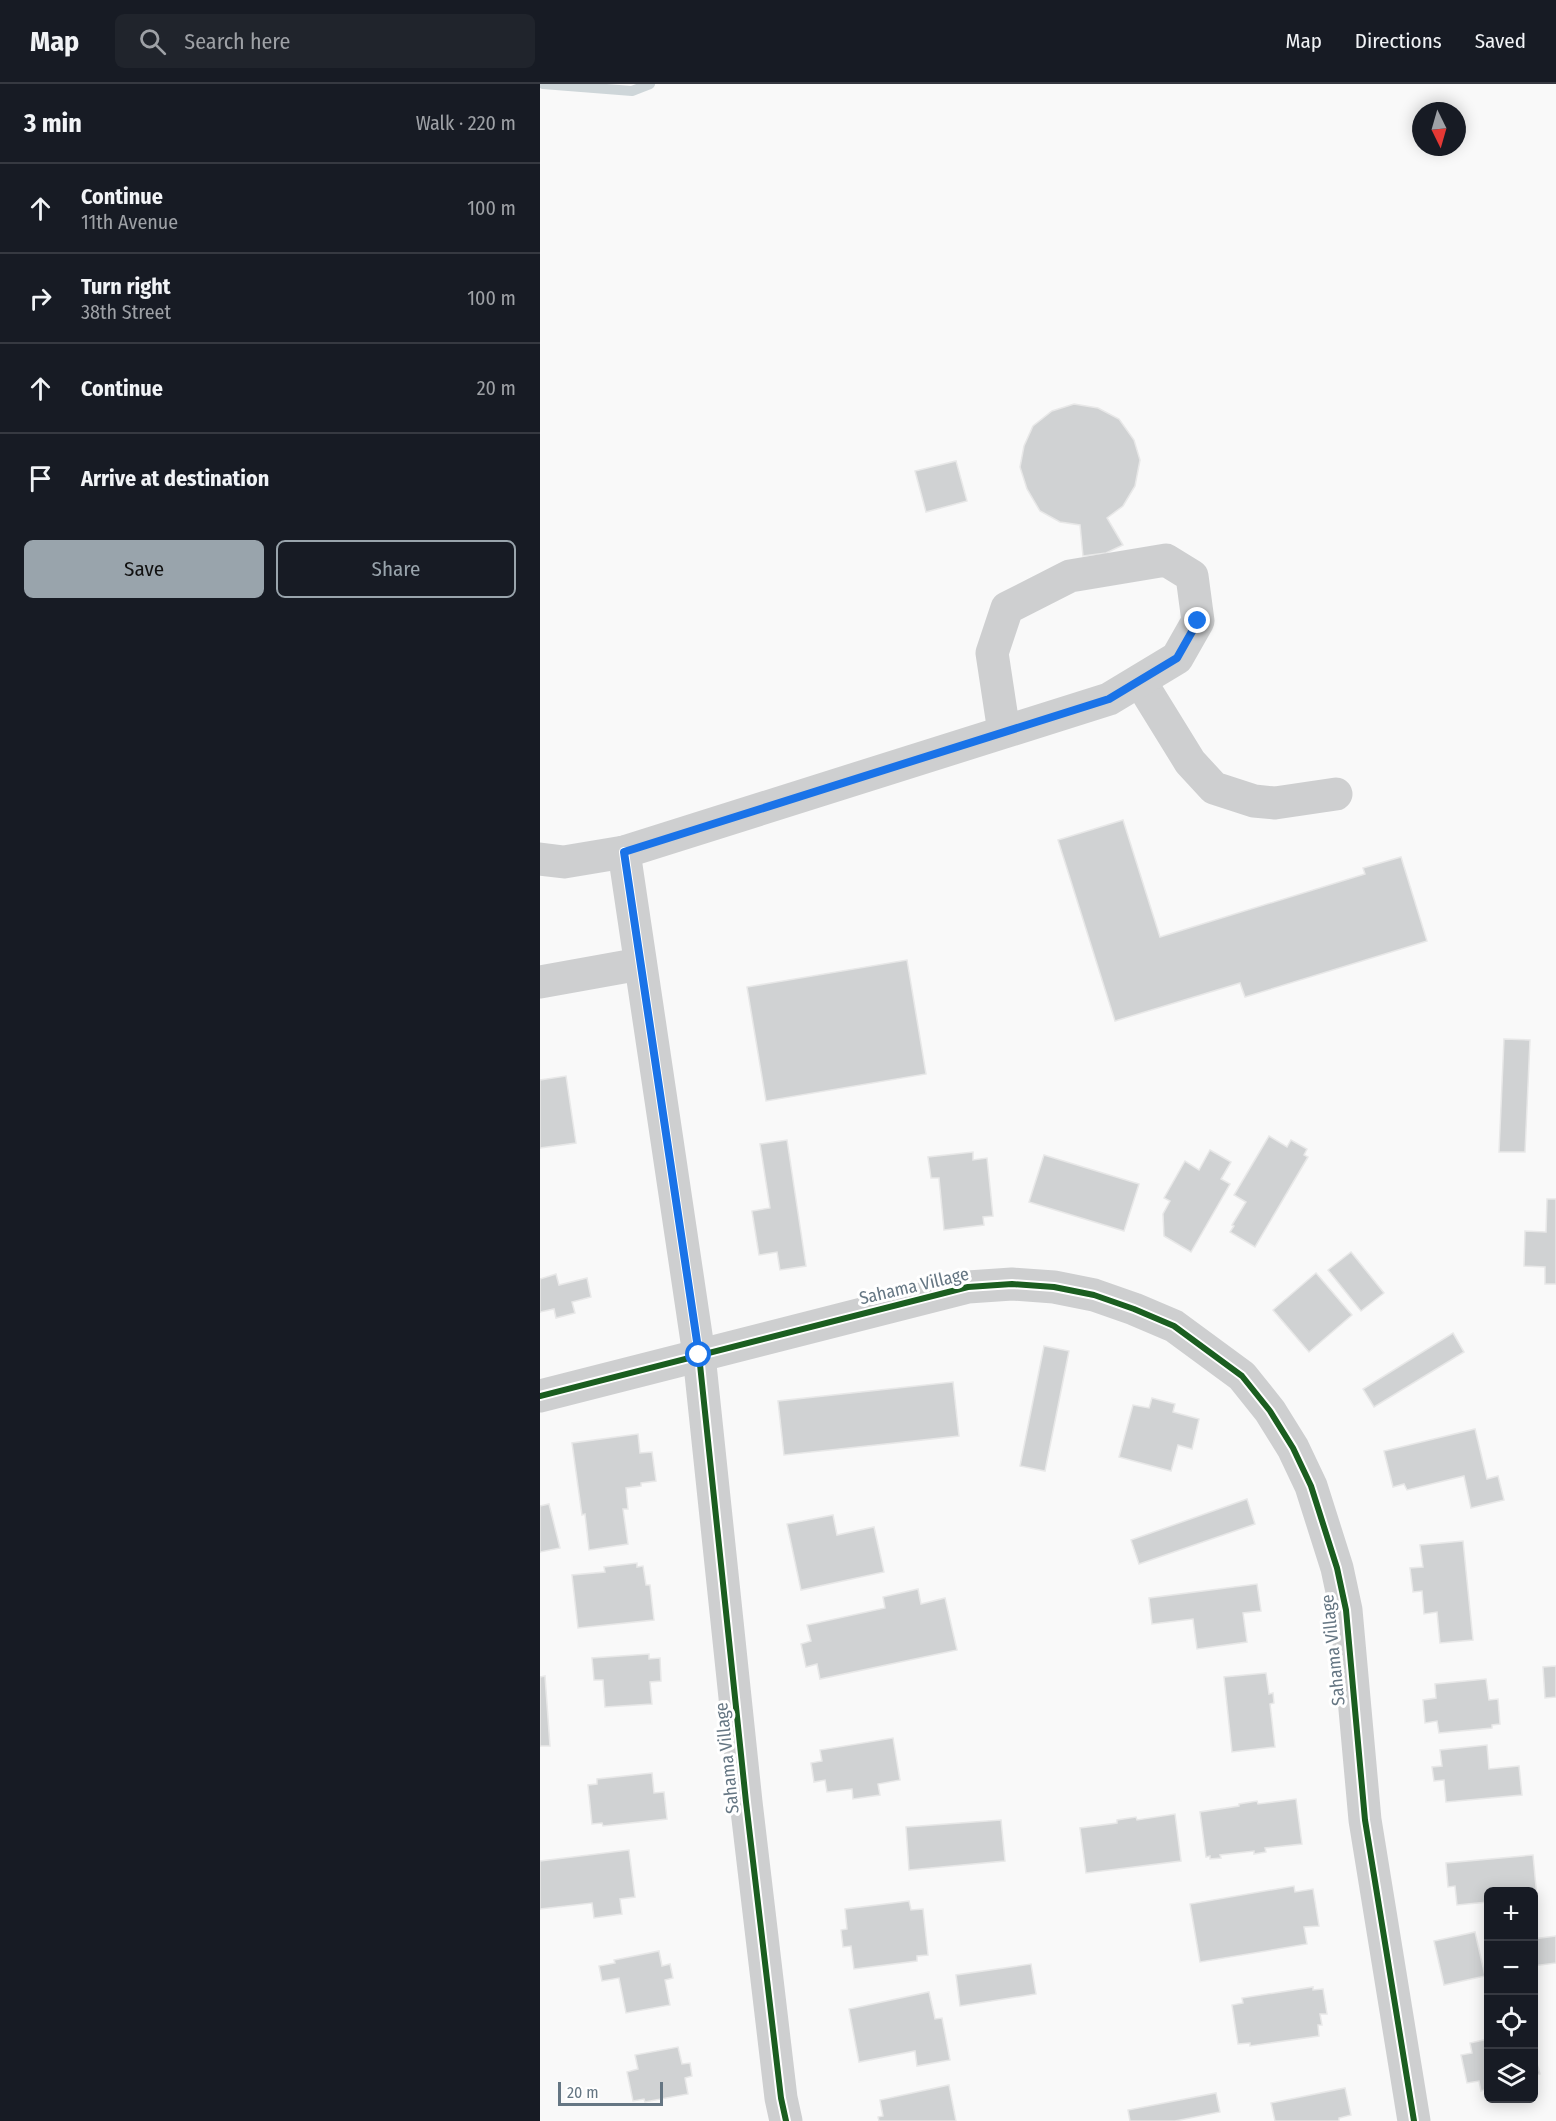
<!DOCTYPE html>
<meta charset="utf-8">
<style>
:root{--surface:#171b24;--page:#20242c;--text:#f1f3f6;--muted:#9ea1a6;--line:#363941;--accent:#99a4ac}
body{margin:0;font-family:"Fira Sans Condensed",sans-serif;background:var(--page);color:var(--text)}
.controls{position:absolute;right:18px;bottom:18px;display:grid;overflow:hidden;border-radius:9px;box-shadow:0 3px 15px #0003}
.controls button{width:54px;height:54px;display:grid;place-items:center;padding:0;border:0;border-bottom:2px solid var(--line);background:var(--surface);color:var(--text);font:30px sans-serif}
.compass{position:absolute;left:872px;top:18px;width:54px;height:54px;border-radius:50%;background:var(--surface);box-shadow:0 3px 15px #0003;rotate:175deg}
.scale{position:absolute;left:18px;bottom:15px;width:105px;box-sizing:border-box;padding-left:6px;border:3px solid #657683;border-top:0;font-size:16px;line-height:21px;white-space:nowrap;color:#657683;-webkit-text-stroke:4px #fff;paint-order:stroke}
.stop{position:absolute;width:18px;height:18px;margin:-14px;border:4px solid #1a73e8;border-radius:50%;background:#fff}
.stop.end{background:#1a73e8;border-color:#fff;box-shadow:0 2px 6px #0008}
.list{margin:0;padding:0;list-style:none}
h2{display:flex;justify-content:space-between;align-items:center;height:78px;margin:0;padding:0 24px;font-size:26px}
h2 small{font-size:20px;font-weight:400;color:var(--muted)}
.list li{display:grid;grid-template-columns:39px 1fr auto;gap:18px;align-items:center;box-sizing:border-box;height:90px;padding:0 24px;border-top:2px solid var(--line)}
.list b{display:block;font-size:22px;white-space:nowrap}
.list p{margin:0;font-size:20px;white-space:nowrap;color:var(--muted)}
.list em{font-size:20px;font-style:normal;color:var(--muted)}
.actions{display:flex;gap:12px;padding:18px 24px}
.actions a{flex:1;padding:14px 0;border:2px solid var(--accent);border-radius:9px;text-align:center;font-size:21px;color:var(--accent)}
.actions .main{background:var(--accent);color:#111}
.icon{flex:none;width:33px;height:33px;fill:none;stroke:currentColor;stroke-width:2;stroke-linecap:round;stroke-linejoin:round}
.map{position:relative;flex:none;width:1016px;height:2037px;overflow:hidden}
header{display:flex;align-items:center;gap:36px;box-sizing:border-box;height:84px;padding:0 30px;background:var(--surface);border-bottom:2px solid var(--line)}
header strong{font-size:28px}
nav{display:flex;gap:33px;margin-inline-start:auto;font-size:21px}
.search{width:420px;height:54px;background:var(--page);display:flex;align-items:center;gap:15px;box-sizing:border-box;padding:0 21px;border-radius:9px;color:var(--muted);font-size:22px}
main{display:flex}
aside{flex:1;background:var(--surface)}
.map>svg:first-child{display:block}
</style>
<header>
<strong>Map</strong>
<div class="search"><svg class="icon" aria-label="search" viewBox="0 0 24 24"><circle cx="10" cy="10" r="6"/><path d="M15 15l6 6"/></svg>Search here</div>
<nav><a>Map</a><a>Directions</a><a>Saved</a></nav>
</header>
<main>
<aside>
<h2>3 min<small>Walk · 220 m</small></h2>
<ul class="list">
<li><svg class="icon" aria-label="ahead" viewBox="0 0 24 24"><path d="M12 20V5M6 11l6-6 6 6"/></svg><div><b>Continue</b><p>11th Avenue</p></div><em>100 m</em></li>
<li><svg class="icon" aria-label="right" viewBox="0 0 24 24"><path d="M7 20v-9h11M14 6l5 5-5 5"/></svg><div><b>Turn right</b><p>38th Street</p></div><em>100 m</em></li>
<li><svg class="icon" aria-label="ahead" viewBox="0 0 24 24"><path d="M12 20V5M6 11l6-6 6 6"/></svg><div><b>Continue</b></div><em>20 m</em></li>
<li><svg class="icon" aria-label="arrive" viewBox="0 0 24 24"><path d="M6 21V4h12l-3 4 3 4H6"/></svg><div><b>Arrive at destination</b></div></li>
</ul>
<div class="actions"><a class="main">Save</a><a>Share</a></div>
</aside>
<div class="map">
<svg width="1016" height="2037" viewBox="0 0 1016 2037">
<rect width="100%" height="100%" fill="#f9f9f9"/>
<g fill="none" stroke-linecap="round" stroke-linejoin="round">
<polyline stroke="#ced6d9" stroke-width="10" points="3,0 92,7 110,0"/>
</g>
<g fill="#d0d2d3" stroke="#e8e8e8" stroke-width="1.5">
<polygon points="534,320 558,324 579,335 594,356 600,376 595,402 583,422 567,434 583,461 566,469 543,472 540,441 520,438 500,427 487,405 480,383 484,362 493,342 512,327"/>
<polygon points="416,377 427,417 386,428 375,387"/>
<polygon points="583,736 620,853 825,790 823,784 861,773 887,857 705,913 700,899 575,937 518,756"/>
<polygon points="367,876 386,990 226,1017 207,903"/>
<polygon points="964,955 990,956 985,1068 959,1068"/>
<polygon points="26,992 36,1059 0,1064 0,996"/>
<polygon points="729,1052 747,1063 751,1056 767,1065 764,1071 768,1073 715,1163 690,1148 694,1142 692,1141 706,1118 694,1111"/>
<polygon points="247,1056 266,1182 240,1186 237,1168 219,1171 212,1127 230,1124 220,1060"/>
<polygon points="670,1066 691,1078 681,1095 690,1100 651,1168 624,1152 623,1130 630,1117 624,1114 645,1077 659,1086"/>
<polygon points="433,1068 433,1076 447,1074 453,1132 443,1133 444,1141 404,1146 399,1094 391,1094 388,1073"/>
<polygon points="504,1071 599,1100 584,1147 489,1118"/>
<polygon points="1007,1115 1016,1115 1016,1200 1005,1200 1005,1183 984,1182 985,1147 1006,1148"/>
<polygon points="811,1168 844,1209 821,1227 788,1186"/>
<polygon points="776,1189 812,1231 769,1268 733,1226"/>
<polygon points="16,1190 19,1201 47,1194 51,1213 32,1218 35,1229 16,1234 14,1225 0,1228 0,1195"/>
<polygon points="913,1249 924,1268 834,1323 823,1305"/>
<polygon points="504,1262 529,1267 505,1387 480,1382"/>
<polygon points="413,1298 419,1352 244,1371 238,1317"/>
<polygon points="612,1314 635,1320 633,1328 659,1335 652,1365 638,1361 631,1387 579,1373 593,1321 609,1324"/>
<polygon points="935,1345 947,1395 958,1392 964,1416 931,1424 924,1392 867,1406 864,1400 853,1403 844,1367"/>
<polygon points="98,1350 100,1369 112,1368 116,1397 101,1399 101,1402 86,1404 88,1425 83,1425 88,1460 49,1466 45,1430 42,1431 32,1359"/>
<polygon points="707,1415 715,1440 599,1480 591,1456"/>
<polygon points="9,1420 20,1464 0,1468 0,1422"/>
<polygon points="293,1431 297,1451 334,1443 344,1488 261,1506 247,1440"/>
<polygon points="923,1457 933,1556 900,1559 897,1528 884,1530 882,1507 873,1508 870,1484 883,1483 880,1461"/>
<polygon points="97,1479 97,1483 103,1482 106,1501 110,1501 114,1536 38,1544 32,1491 65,1488 64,1483"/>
<polygon points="717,1500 721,1527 703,1529 707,1558 657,1565 653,1535 612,1540 609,1514"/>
<polygon points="378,1505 381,1520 405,1514 417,1566 280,1595 277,1580 266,1583 261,1560 271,1557 267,1541 345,1524 343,1513"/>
<polygon points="109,1570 109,1575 120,1574 121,1597 110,1598 112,1620 65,1623 63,1596 54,1596 52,1574"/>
<polygon points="1016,1582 1016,1613 1005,1614 1003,1583"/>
<polygon points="726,1589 729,1610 733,1609 734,1619 730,1620 735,1663 692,1668 684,1593"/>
<polygon points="5,1592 10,1662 0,1662 0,1593"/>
<polygon points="946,1595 949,1616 958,1615 960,1640 952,1641 952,1644 899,1649 897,1637 885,1639 883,1616 896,1614 895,1600"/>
<polygon points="353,1654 360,1696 338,1700 340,1711 313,1715 312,1705 287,1708 285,1696 274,1698 271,1679 282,1677 280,1666"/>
<polygon points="947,1661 949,1685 979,1682 982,1711 906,1718 904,1696 894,1697 892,1683 902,1682 900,1666"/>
<polygon points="112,1689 114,1709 124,1708 127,1735 63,1742 62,1739 52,1740 48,1701 57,1700 57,1695"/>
<polygon points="756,1715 762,1760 725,1764 726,1768 714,1770 714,1767 680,1771 681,1774 670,1775 670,1772 666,1773 660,1728 699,1722 699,1720 717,1717 718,1720"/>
<polygon points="635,1730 641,1777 546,1789 540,1744 577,1739 577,1736 596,1733 597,1736"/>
<polygon points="461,1736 465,1777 369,1786 366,1743"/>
<polygon points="89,1766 95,1813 80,1815 82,1830 54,1834 52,1819 0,1825 0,1777"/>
<polygon points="993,1771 997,1814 994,1815 996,1834 993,1835 993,1808 948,1808 948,1818 917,1821 915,1802 908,1803 906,1779"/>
<polygon points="754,1802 755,1808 773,1805 779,1842 764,1843 767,1860 660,1878 650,1820"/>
<polygon points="369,1817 371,1826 383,1825 388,1871 377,1872 377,1877 314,1885 311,1862 303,1863 301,1846 307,1845 305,1825"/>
<polygon points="935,1848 945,1892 904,1901 894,1857"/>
<polygon points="1016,1852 1016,1879 993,1882 993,1855"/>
<polygon points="119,1867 122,1882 130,1880 133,1894 125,1896 130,1921 86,1929 79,1894 62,1897 59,1882 75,1879 74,1876"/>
<polygon points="491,1880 496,1910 420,1922 416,1891"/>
<polygon points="773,1903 773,1906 783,1905 787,1930 780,1930 782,1941 778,1941 779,1952 710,1962 710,1959 698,1960 692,1921 703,1919 702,1914"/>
<polygon points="389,1908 395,1935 402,1934 410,1976 377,1982 375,1967 319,1978 309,1925"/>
<polygon points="948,1955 948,2005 941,2007 939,1997 927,1999 921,1971 932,1969 930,1959"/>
<polygon points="138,1963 142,1980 150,1979 152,1992 145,1994 148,2010 105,2018 104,2015 93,2017 87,1988 98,1985 95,1971"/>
<polygon points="993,1966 1000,1990 993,1991"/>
<polygon points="409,2001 416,2037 339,2037 338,2033 343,2032 340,2016"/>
<polygon points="805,2004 811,2031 799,2034 799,2037 735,2037 731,2019"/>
<polygon points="676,2009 680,2028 635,2037 590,2037 588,2026"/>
</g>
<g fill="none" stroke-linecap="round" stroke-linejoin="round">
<g stroke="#cecfd0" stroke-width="33">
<polyline points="600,597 650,678 674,704 714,717 735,719 796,710"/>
<polyline points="84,768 159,1271 206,1718 241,2014 246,2037"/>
<polyline points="0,775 24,778 84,768 569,615 637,574 658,537 652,492 626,476 530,492 467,524 452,569 464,648"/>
<polyline points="0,898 100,880"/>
<polyline points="0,1312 428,1203 472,1200 514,1203 554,1211 594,1225 634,1242 702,1292 730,1327 753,1364 771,1402 797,1484 806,1526 825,1736 874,2037"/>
</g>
<defs>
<g id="cycleway">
<polyline points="84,768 159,1271 206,1718 241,2014 246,2037"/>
<polyline points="0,1312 428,1203 472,1200 514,1203 554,1211 594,1225 634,1242 702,1292 730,1327 753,1364 771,1402 797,1484 806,1526 825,1736 874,2037"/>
</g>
</defs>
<use href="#cycleway" stroke="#fff" stroke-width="10"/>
<use href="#cycleway" stroke="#1b5e20" stroke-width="6"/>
</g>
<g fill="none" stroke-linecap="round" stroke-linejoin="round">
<polyline stroke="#1a73e8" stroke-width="8" points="159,1271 84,768 569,615 637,574 658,537"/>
</g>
<g text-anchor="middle" stroke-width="6" stroke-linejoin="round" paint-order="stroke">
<g font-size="18" fill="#657683" stroke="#fff">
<text transform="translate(374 1202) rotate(-13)" y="6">Sahama Village</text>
<text transform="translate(793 1566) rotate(-96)" y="6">Sahama Village</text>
<text transform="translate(187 1674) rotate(-96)" y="6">Sahama Village</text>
</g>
</g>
</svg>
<div class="controls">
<button>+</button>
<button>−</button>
<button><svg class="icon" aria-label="locate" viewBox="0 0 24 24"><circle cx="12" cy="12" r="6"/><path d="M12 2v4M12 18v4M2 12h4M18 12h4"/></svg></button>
<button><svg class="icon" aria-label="layers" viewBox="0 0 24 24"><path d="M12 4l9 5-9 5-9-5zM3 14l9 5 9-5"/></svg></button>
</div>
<svg class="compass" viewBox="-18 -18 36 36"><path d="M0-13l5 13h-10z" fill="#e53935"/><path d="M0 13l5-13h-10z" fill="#9ea1a6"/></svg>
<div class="scale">20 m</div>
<div class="stop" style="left:159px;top:1271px"></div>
<div class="stop end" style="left:658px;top:537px"></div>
</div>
</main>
